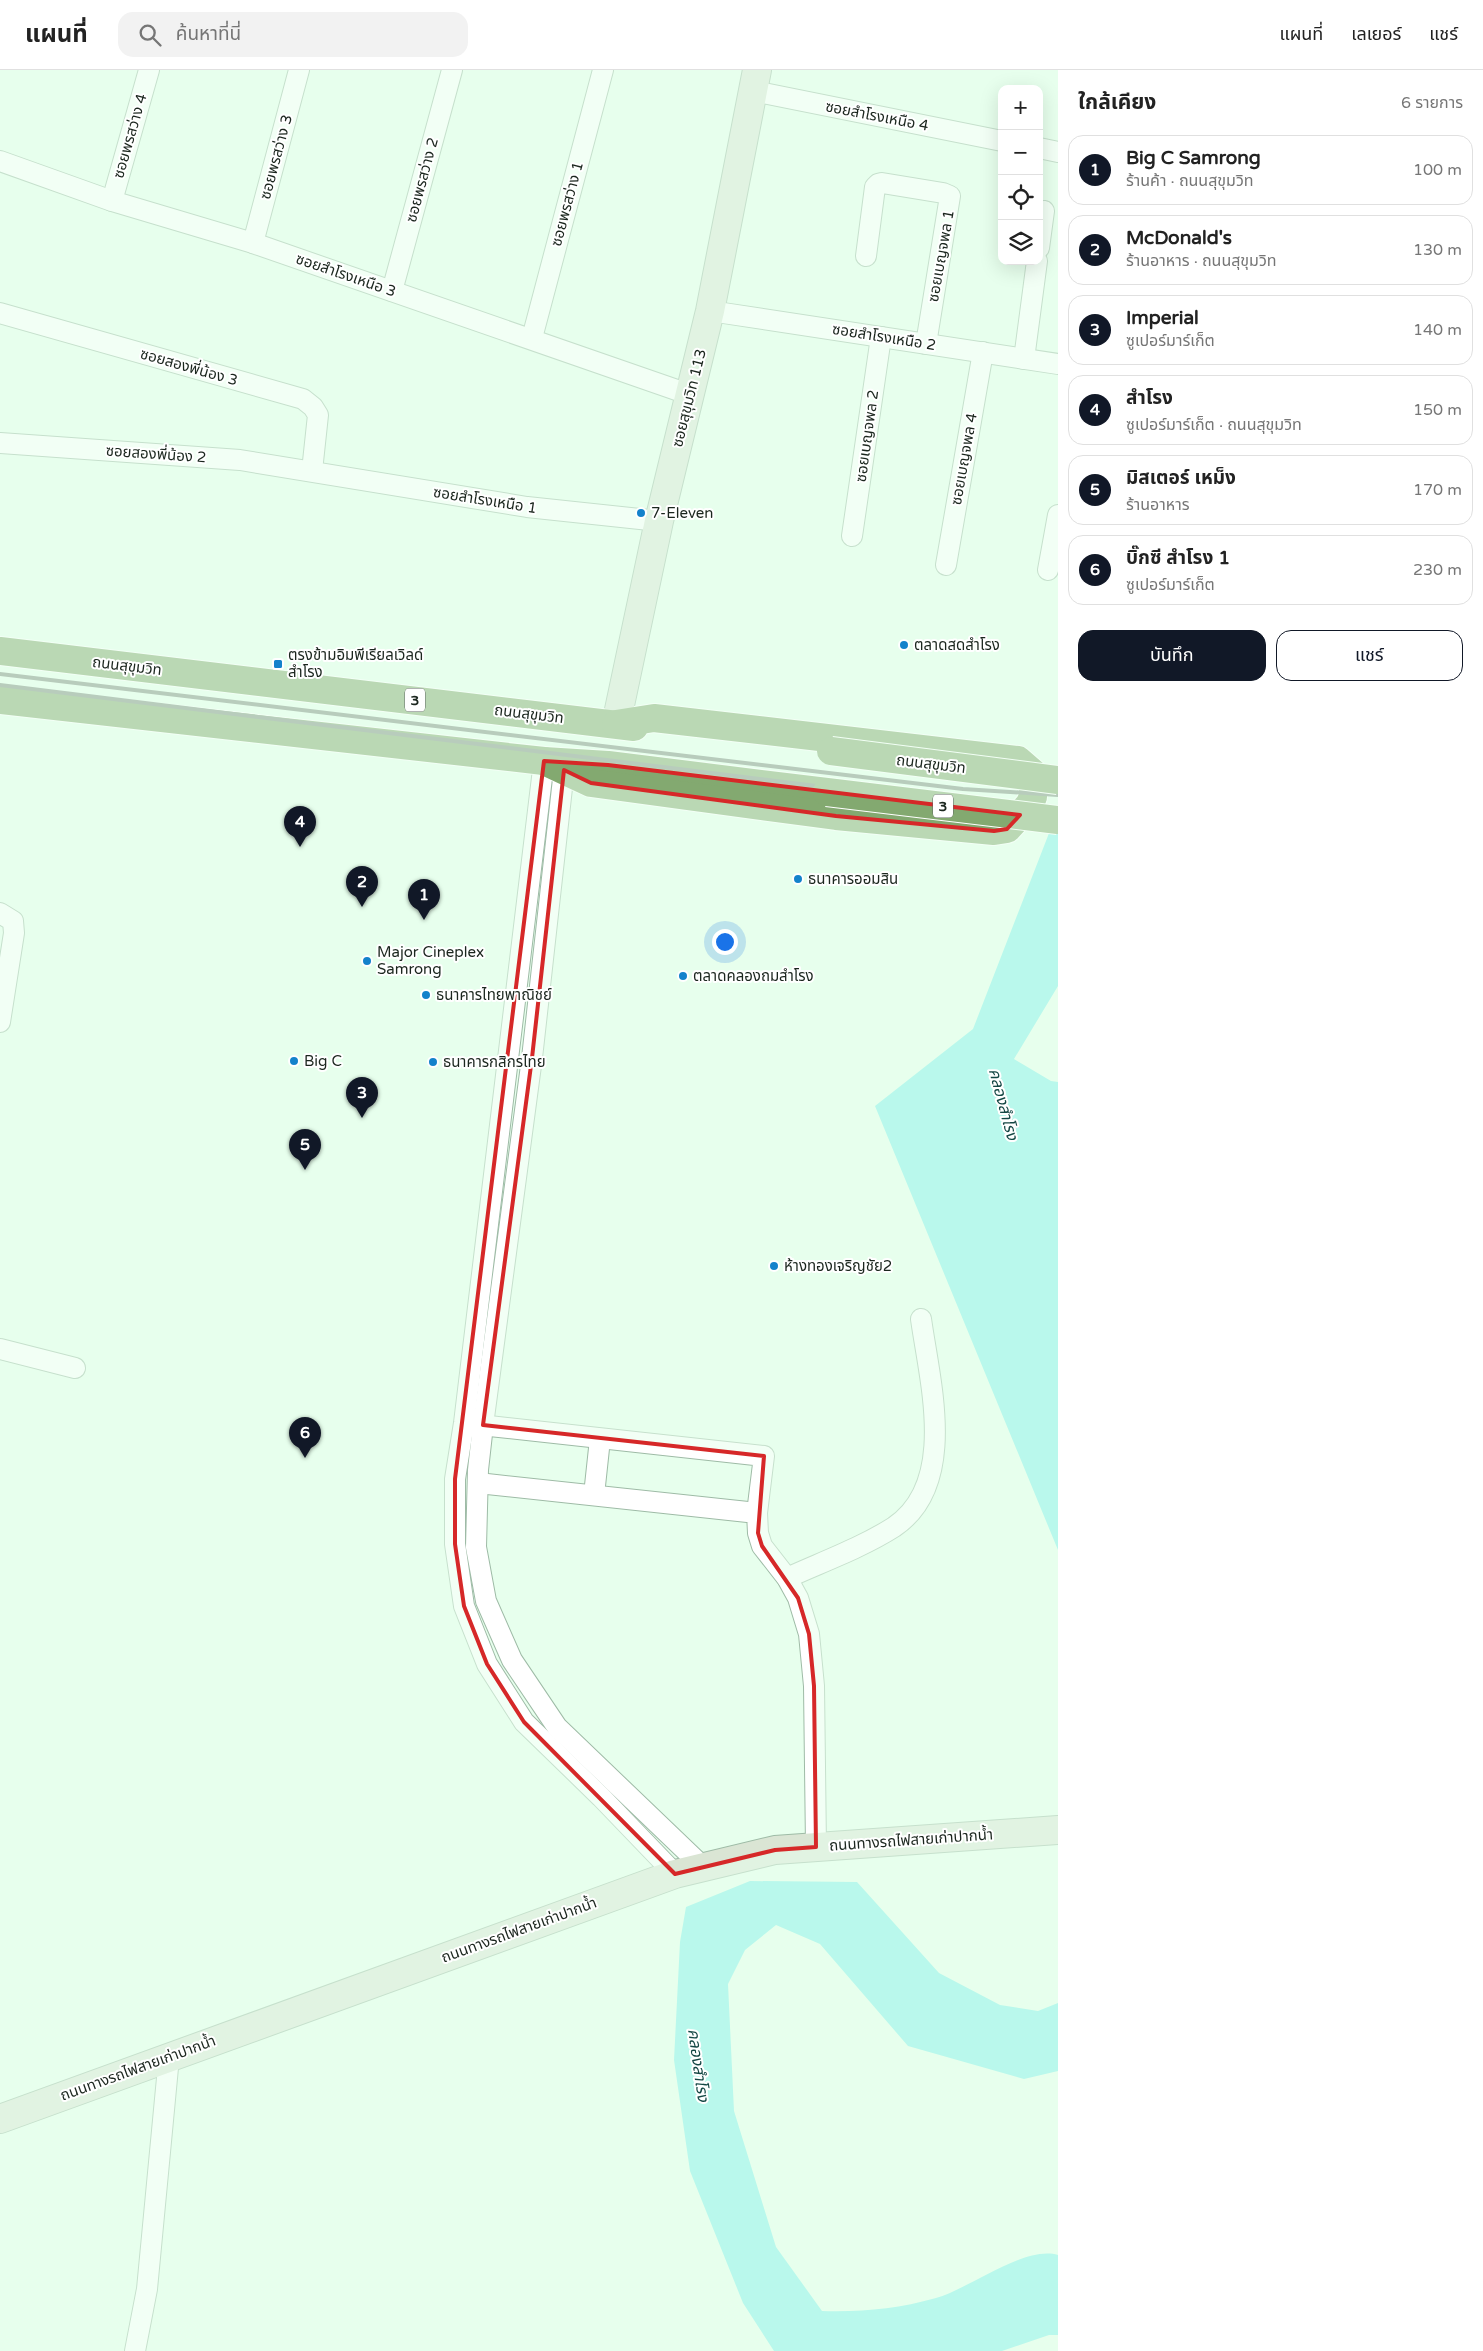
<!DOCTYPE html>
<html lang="th">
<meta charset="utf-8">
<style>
:root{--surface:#fff;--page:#f2f2f2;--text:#222;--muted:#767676;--line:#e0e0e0;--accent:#111827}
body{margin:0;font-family:"Varela Round","Noto Sans Thai",sans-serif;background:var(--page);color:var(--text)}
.controls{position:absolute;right:15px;top:15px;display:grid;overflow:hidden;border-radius:10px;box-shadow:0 5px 20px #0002}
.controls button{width:45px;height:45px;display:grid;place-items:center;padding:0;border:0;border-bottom:1px solid var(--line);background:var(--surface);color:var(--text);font:25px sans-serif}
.you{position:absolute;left:724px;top:871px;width:18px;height:18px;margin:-12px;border:4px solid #fff;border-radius:50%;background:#1a73e8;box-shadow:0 0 0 8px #1a73e833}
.badge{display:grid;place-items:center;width:32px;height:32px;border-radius:50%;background:var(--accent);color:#fff;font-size:16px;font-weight:700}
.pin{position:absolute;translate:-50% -41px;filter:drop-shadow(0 1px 2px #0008)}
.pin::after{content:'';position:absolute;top:26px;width:18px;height:15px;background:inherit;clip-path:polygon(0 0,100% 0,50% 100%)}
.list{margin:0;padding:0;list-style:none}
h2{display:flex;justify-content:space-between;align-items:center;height:65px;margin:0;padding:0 20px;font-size:21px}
h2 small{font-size:16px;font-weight:400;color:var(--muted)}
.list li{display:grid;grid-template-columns:32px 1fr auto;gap:15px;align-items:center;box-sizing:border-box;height:70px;margin:0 10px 10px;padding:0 10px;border:1px solid var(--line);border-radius:15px}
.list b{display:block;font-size:19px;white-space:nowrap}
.list p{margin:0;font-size:16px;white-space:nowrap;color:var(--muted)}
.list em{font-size:16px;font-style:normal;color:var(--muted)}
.actions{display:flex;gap:10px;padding:15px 20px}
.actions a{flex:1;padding:11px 0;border:1px solid var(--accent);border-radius:15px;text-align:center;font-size:18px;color:var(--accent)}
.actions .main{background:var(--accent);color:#fff}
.icon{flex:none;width:28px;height:28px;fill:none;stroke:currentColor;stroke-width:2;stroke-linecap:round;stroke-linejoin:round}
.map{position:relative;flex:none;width:1058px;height:2281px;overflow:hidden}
header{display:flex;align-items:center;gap:30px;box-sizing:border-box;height:70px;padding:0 25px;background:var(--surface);border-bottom:1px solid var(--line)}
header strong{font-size:24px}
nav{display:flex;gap:28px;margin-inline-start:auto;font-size:18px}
.search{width:350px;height:45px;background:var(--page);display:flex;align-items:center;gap:12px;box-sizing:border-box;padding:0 18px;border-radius:15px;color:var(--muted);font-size:19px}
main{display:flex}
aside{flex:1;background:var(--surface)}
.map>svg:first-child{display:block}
</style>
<header>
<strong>แผนที่</strong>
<div class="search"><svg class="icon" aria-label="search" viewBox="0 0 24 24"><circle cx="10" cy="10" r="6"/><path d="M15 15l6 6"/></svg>ค้นหาที่นี่</div>
<nav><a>แผนที่</a><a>เลเยอร์</a><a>แชร์</a></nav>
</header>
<main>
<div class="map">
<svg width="1058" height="2281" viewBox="0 0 1058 2281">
<rect width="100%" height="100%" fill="#e7ffed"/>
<g fill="#81f0ea">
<polygon points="1058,740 1058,916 1014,989 1051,1011 1058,1012 1058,1480 875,1036 973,959"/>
<path d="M750,1811L857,1812L939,1903L1000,1935L1038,1941L1058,1933V2001L1024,2009L908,1976L820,1874L776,1855L745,1880L728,1914L734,2041L776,2177L822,2241C863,2242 897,2239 936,2228C969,2219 1024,2175 1058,2185V2265H1049L1002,2281H774L743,2233L690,2101L674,1990L680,1872L686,1837Z"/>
</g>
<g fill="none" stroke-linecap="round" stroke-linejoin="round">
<defs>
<g id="street">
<polyline points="753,21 1002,71"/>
<polyline points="1039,78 1058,82"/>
<polyline points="0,91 112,131 253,173 691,325"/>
<polyline points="112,131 149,0"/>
<polyline points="253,173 299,0"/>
<polyline points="1039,178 1044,141"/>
<polyline points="866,186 875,117 878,114 882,113 943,123 950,126 926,274"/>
<polyline points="392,221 452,0"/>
<polyline points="710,241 1058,294"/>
<polyline points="0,243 303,329 313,337 318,345 312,401"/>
<polyline points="532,268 603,0"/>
<polyline points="1024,289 1037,191"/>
<polyline points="0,373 240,390 527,437 659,451"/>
<polyline points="852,466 881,267"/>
<polyline points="946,495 983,282"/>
<polyline points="1048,500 1058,445"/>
<polyline points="544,691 464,1353 455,1409 455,1474 464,1536 487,1594 524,1652 601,1727 675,1804"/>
<polyline points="564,700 532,988 483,1355 478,1400 476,1477 486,1531 512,1590 557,1657 703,1797"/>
<polyline points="0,843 13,851 14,863 0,952"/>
<polyline points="0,1279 75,1298"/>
<polyline points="471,1354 764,1386 757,1443"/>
<polyline points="478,1413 757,1443 758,1463 762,1476 787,1508 798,1528 809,1564 814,1616 816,1777"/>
<polyline points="594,1425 600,1369"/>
<path d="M787,1508C822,1492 861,1478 894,1457C958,1414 930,1313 921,1249"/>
<polyline points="135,2281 147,2219 169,1987"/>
</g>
<g id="secondary">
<polyline points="616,654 659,451 710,241 757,0"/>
<polyline points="0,2049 675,1804 775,1780 1058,1760"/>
</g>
<g id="highway">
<polyline points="0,581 634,657"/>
<polyline points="0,630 544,691 608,695 827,722"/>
<polyline points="544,691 591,713 836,746 994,761 1007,759 1029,735 1033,727 1033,703 1018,690 654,648 616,654"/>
</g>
</defs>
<use href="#street" stroke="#9ebba6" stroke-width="22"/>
<use href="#secondary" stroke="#9ebba6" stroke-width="30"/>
<use href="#highway" stroke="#fff" stroke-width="30"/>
<use href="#street" stroke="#fff" stroke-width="20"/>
<use href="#secondary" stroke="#dae5d4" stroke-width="28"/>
<use href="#highway" stroke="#83a970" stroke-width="28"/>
<g stroke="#7e8f82" stroke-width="4">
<polyline points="0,604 963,719 1058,725"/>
<polyline points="0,615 857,721 1022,744 1058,752"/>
</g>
<defs>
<g id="highway-bridge">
<polyline points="831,681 1058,710"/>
<polyline points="827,722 1058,750"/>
</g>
</defs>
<use href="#highway-bridge" stroke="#fff" stroke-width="30" stroke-linecap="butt"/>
<use href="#highway-bridge" stroke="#83a970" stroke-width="28"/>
</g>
<path d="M0 0H1058V2281H0ZM544,691L608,695L1020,745L1007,759L994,761L836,746L591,713L564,700L532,988L483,1355L764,1386L758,1463L762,1476L798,1528L809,1564L814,1616L816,1777L775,1780L675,1804L524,1652L487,1594L464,1536L455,1474V1409Z" fill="#e7ffed" fill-opacity=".55" fill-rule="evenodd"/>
<path fill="none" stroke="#d62828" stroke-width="4" stroke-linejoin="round" d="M544,691L608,695L1020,745L1007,759L994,761L836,746L591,713L564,700L532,988L483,1355L764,1386L758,1463L762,1476L798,1528L809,1564L814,1616L816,1777L775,1780L675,1804L524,1652L487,1594L464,1536L455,1474V1409Z"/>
<g fill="#1382cb" stroke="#fff" stroke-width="2">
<circle cx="641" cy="443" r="5"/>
<circle cx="904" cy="575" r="5"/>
<rect x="273" y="589" width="10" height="10" rx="2.5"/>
<circle cx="798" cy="809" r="5"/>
<circle cx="367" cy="891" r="5"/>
<circle cx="683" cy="906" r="5"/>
<circle cx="426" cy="925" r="5"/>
<circle cx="294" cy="991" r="5"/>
<circle cx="433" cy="992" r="5"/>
<circle cx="774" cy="1196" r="5"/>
</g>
<g text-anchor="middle" stroke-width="4" stroke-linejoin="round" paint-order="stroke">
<g fill="#fff" stroke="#5f6762" stroke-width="1">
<rect x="405" y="618.5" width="20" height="23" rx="4"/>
<rect x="933" y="724.5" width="20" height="23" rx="4"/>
</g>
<g font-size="14" font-weight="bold" fill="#1b261e">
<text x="415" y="635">3</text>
<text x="943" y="741">3</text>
</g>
<g font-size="15" fill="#1b261e" stroke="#fff">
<text transform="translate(877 46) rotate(11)" y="5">ซอยสำโรงเหนือ 4</text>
<text transform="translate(130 66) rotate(-74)" y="5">ซอยพรสว่าง 4</text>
<text transform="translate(276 87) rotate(-75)" y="5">ซอยพรสว่าง 3</text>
<text transform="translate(422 110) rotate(-75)" y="5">ซอยพรสว่าง 2</text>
<text transform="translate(567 134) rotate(-75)" y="5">ซอยพรสว่าง 1</text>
<text transform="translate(941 186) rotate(-80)" y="5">ซอยเบญจพล 1</text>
<text transform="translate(346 205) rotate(19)" y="5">ซอยสำโรงเหนือ 3</text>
<text transform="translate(884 267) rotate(9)" y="5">ซอยสำโรงเหนือ 2</text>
<text transform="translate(189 297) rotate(16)" y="5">ซอยสองพี่น้อง 3</text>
<text transform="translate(689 328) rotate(-76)" y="5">ซอยสุขุมวิท 113</text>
<text transform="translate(867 366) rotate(-82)" y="5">ซอยเบญจพล 2</text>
<text transform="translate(156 384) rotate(4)" y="5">ซอยสองพี่น้อง 2</text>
<text transform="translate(964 389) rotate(-80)" y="5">ซอยเบญจพล 4</text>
<text transform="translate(485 430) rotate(9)" y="5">ซอยสำโรงเหนือ 1</text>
<text transform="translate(127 596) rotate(7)" y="5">ถนนสุขุมวิท</text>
<text transform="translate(529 644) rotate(7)" y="5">ถนนสุขุมวิท</text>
<text transform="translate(931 694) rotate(7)" y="5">ถนนสุขุมวิท</text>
<text transform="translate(911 1770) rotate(-4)" y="5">ถนนทางรถไฟสายเก่าปากน้ำ</text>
<text transform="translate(519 1860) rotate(-20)" y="5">ถนนทางรถไฟสายเก่าปากน้ำ</text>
<text transform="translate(138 1998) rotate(-20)" y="5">ถนนทางรถไฟสายเก่าปากน้ำ</text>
</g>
<g font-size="15" fill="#1b261e" stroke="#fff" text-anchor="start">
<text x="651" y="448">7-Eleven</text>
<text x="914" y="580">ตลาดสดสำโรง</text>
<text x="288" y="590">ตรงข้ามอิมพีเรียลเวิลด์<tspan x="288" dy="17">สําโรง</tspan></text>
<text x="808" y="814">ธนาคารออมสิน</text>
<text x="377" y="887">Major Cineplex<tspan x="377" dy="17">Samrong</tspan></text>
<text x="693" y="911">ตลาดคลองถมสำโรง</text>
<text x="436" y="930">ธนาคารไทยพาณิชย์</text>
<text x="304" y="996">Big C</text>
<text x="443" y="997">ธนาคารกสิกรไทย</text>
<text x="784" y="1201">ห้างทองเจริญชัย2</text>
</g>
<g font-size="16" font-style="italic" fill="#144744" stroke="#fff">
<text transform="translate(1004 1034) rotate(75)" y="6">คลองสำโรง</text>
<text transform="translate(699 1995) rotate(82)" y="6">คลองสำโรง</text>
</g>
</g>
</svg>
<div class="controls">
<button>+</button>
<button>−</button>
<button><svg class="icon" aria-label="locate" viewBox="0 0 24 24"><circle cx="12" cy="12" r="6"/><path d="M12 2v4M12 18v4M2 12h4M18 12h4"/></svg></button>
<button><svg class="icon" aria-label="layers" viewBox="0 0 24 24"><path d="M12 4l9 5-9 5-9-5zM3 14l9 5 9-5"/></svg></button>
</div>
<div class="you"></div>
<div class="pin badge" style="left:424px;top:850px">1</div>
<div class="pin badge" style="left:362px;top:837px">2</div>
<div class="pin badge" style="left:362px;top:1048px">3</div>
<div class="pin badge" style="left:300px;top:777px">4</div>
<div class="pin badge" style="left:305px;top:1100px">5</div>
<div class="pin badge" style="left:305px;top:1388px">6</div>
</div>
<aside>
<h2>ใกล้เคียง<small>6 รายการ</small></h2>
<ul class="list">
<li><span class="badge">1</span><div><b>Big C Samrong</b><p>ร้านค้า · ถนนสุขุมวิท</p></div><em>100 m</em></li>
<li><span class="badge">2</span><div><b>McDonald's</b><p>ร้านอาหาร · ถนนสุขุมวิท</p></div><em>130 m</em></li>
<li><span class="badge">3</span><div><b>Imperial</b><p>ซูเปอร์มาร์เก็ต</p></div><em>140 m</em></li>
<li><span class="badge">4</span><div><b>สำโรง</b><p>ซูเปอร์มาร์เก็ต · ถนนสุขุมวิท</p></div><em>150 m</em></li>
<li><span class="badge">5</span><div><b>มิสเตอร์ เหม็ง</b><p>ร้านอาหาร</p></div><em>170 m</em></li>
<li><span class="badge">6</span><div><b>บิ๊กซี สำโรง 1</b><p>ซูเปอร์มาร์เก็ต</p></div><em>230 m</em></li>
</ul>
<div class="actions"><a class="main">บันทึก</a><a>แชร์</a></div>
</aside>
</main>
